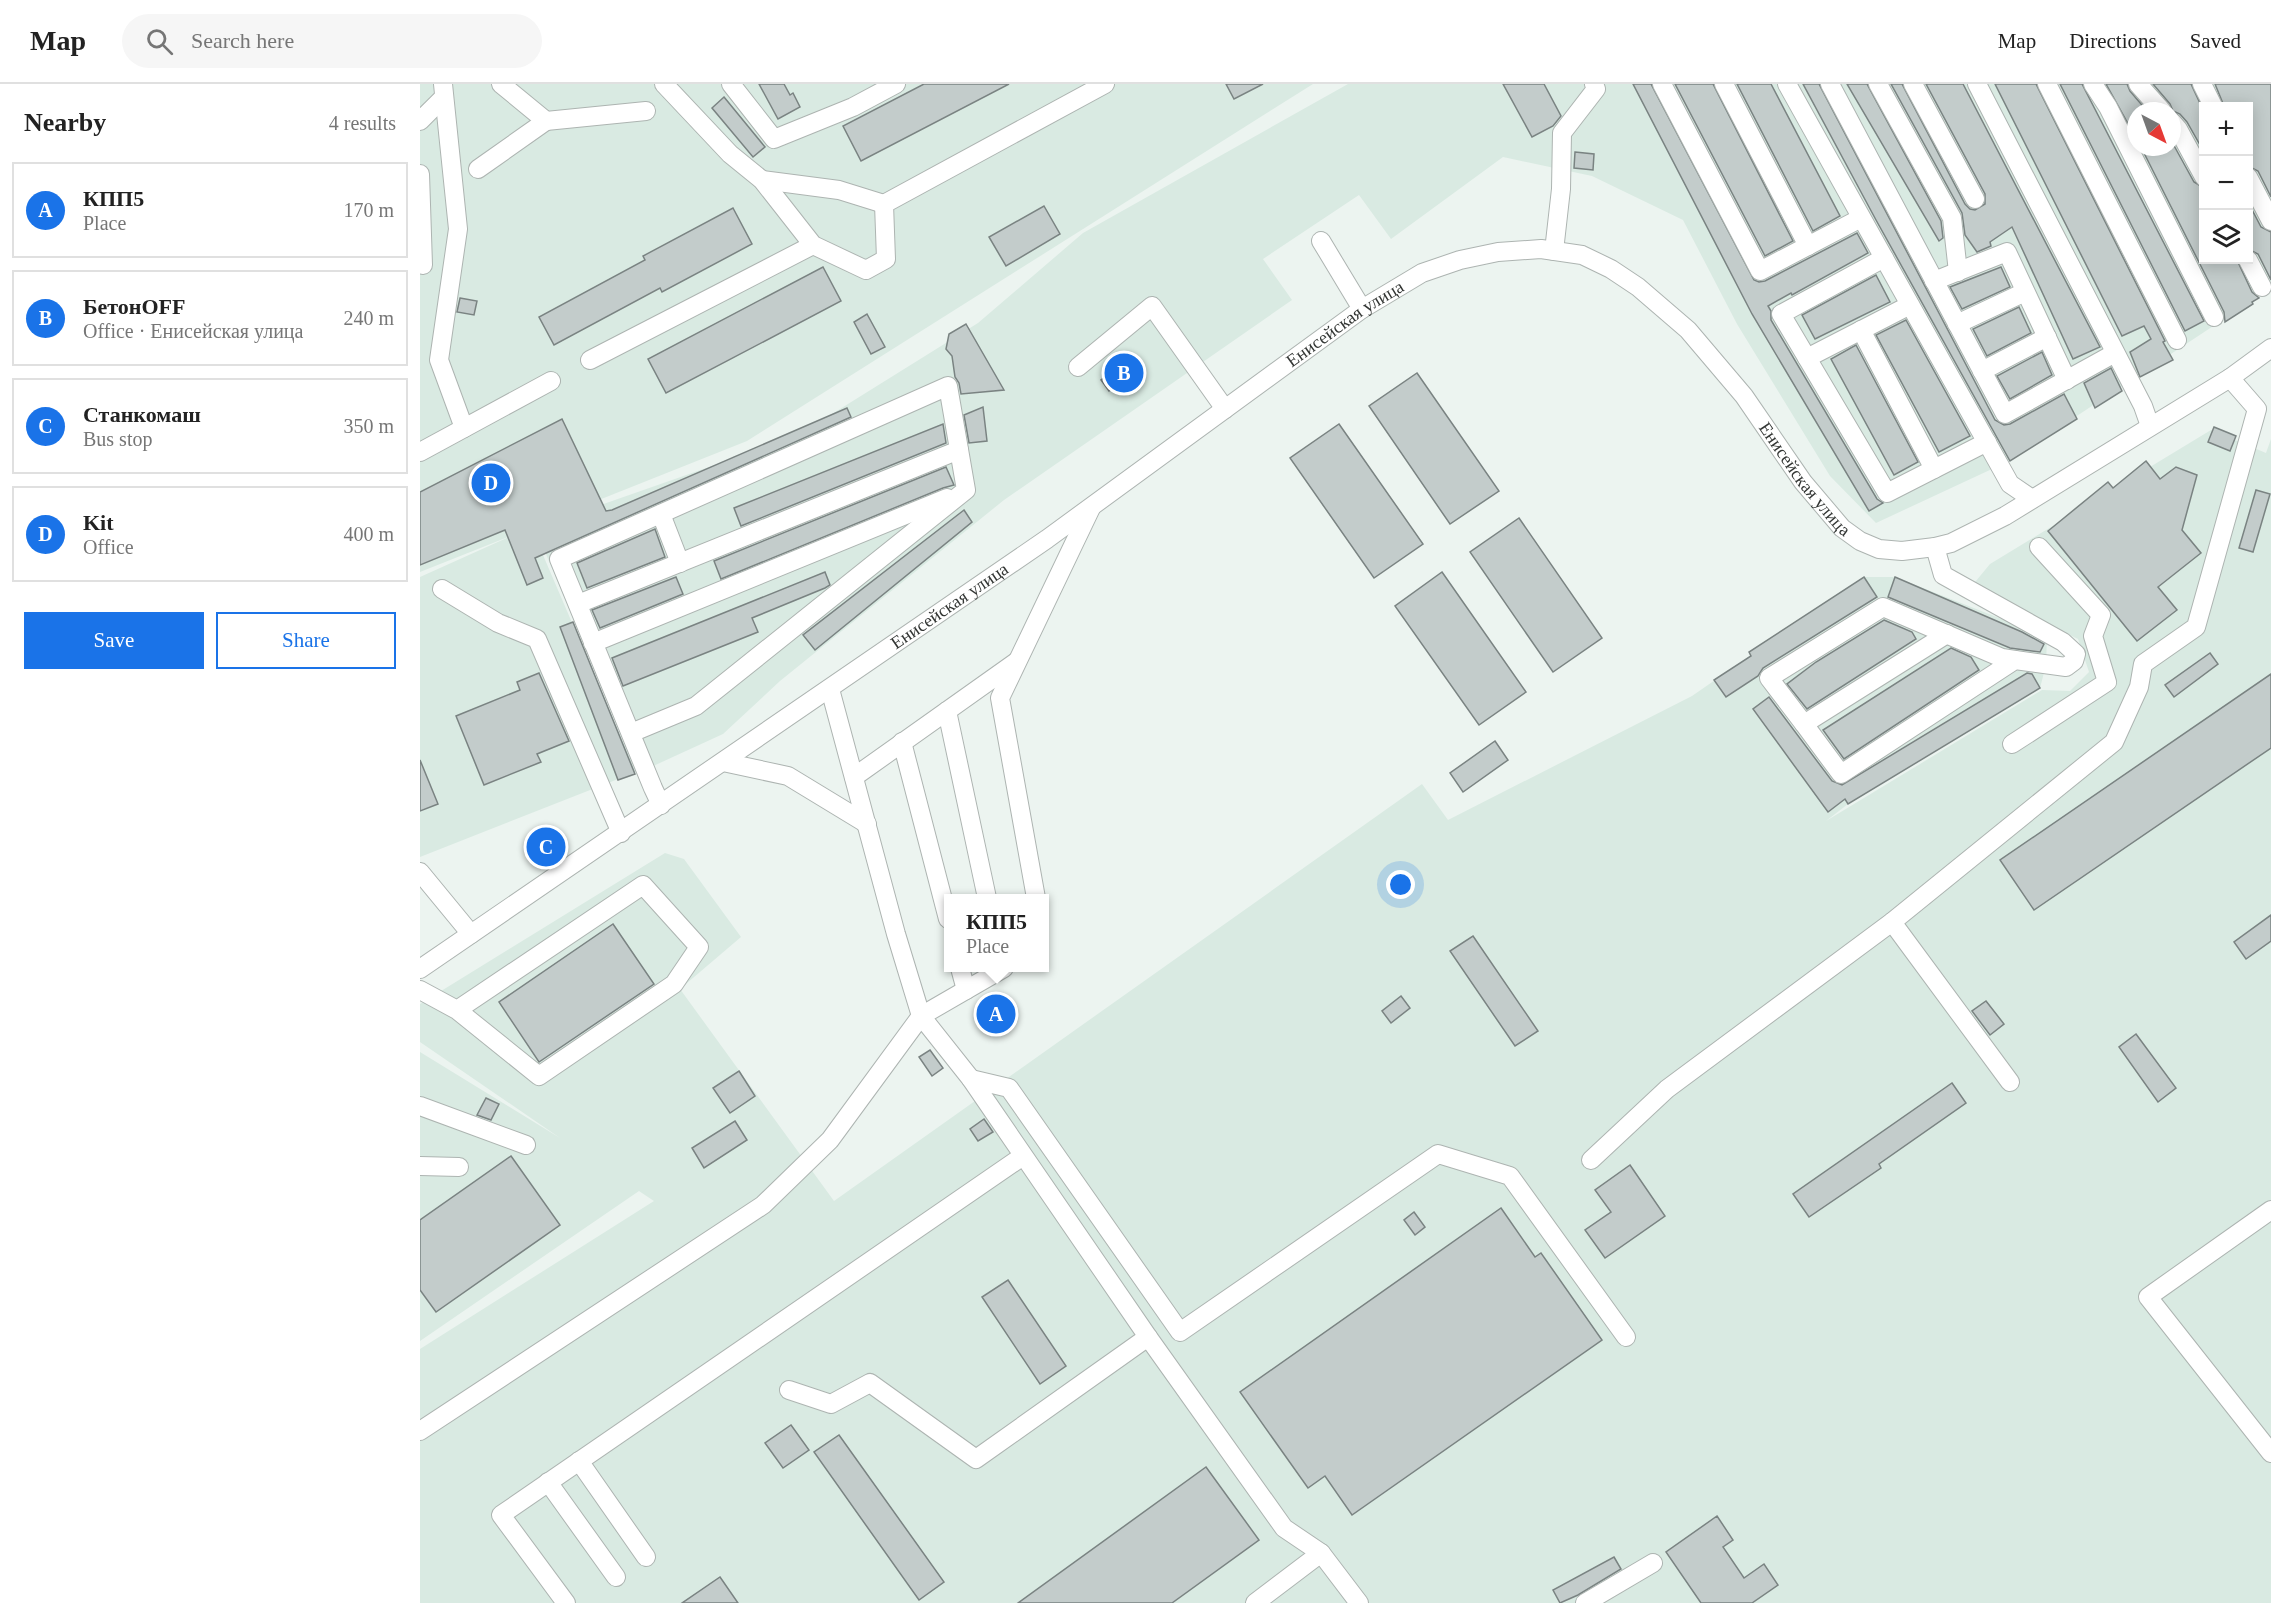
<!DOCTYPE html>
<meta charset="utf-8">
<style>
:root{--surface:#fff;--page:#f6f6f6;--text:#222;--muted:#767676;--line:#e0e0e0;--accent:#1a73e8}
body{margin:0;font-family:"Times New Roman",serif;background:var(--page);color:var(--text)}
.controls{position:absolute;right:18px;top:18px;display:grid;overflow:hidden;border-radius:0px;box-shadow:0 3px 15px #0003}
.controls button{width:54px;height:54px;display:grid;place-items:center;padding:0;border:0;border-bottom:2px solid var(--line);background:var(--surface);color:var(--text);font:30px sans-serif}
.compass{position:absolute;left:1707px;top:18px;width:54px;height:54px;border-radius:50%;background:var(--surface);box-shadow:0 3px 15px #0003;rotate:139deg}
.you{position:absolute;left:981px;top:801px;width:21px;height:21px;margin:-15px;border:4px solid #fff;border-radius:50%;background:#1a73e8;box-shadow:0 0 0 9px #1a73e833}
.badge{display:grid;place-items:center;width:39px;height:39px;border-radius:50%;background:var(--accent);color:#fff;font-size:20px;font-weight:700}
.pin{position:absolute;translate:-50% -50%;border:3px solid #fff;box-shadow:0 2px 6px #0006}
.popup{position:absolute;left:524px;top:810px;width:105px;height:78px;box-sizing:border-box;display:grid;place-content:center;border-radius:0px;background:var(--surface);filter:drop-shadow(0 2px 4px #0005);font-size:20px;white-space:nowrap;color:var(--muted)}
.popup b{font-size:22px;color:var(--text)}
.popup::after{content:'';position:absolute;left:50%;top:100%;margin-left:-12px;border:12px solid transparent;border-top-color:var(--surface)}
.list{margin:0;padding:0;list-style:none}
h2{display:flex;justify-content:space-between;align-items:center;height:78px;margin:0;padding:0 24px;font-size:26px}
h2 small{font-size:20px;font-weight:400;color:var(--muted)}
.list li{display:grid;grid-template-columns:39px 1fr auto;gap:18px;align-items:center;box-sizing:border-box;height:96px;margin:0 12px 12px;padding:0 12px;border:2px solid var(--line);border-radius:0px}
.list b{display:block;font-size:22px;white-space:nowrap}
.list p{margin:0;font-size:20px;white-space:nowrap;color:var(--muted)}
.list em{font-size:20px;font-style:normal;color:var(--muted)}
.actions{display:flex;gap:12px;padding:18px 24px}
.actions a{flex:1;padding:14px 0;border:2px solid var(--accent);border-radius:0px;text-align:center;font-size:21px;color:var(--accent)}
.actions .main{background:var(--accent);color:#fff}
.icon{flex:none;width:33px;height:33px;fill:none;stroke:currentColor;stroke-width:2;stroke-linecap:round;stroke-linejoin:round}
.map{position:relative;flex:none;width:1851px;height:1519px;overflow:hidden}
header{display:flex;align-items:center;gap:36px;box-sizing:border-box;height:84px;padding:0 30px;background:var(--surface);border-bottom:2px solid var(--line)}
header strong{font-size:28px}
nav{display:flex;gap:33px;margin-inline-start:auto;font-size:21px}
.search{width:420px;height:54px;background:var(--page);display:flex;align-items:center;gap:15px;box-sizing:border-box;padding:0 21px;border-radius:33px;color:var(--muted);font-size:22px}
main{display:flex}
aside{flex:1;background:var(--surface)}
.map>svg:first-child{display:block}
</style>
<header>
<strong>Map</strong>
<div class="search"><svg class="icon" aria-label="search" viewBox="0 0 24 24"><circle cx="10" cy="10" r="6"/><path d="M15 15l6 6"/></svg>Search here</div>
<nav><a>Map</a><a>Directions</a><a>Saved</a></nav>
</header>
<main>
<aside>
<h2>Nearby<small>4 results</small></h2>
<ul class="list">
<li><span class="badge">A</span><div><b>КПП5</b><p>Place</p></div><em>170 m</em></li>
<li><span class="badge">B</span><div><b>БетонOFF</b><p>Office · Енисейская улица</p></div><em>240 m</em></li>
<li><span class="badge">C</span><div><b>Станкомаш</b><p>Bus stop</p></div><em>350 m</em></li>
<li><span class="badge">D</span><div><b>Kit</b><p>Office</p></div><em>400 m</em></li>
</ul>
<div class="actions"><a class="main">Save</a><a>Share</a></div>
</aside>
<div class="map">
<svg width="1851" height="1519" viewBox="0 0 1851 1519">
<rect width="100%" height="100%" fill="#ecf4f0"/>
<g fill="#d9eae2" fill-rule="evenodd">
<polygon points="0,0 893,0 327,357 111,443 216,688 0,773 0,493 98,449 0,488"/>
<path d="M928,0H1851V204L1587,378L1456,439L1410,392L1317,240L1263,136L1172,92L1083,73L971,155L939,111L843,175L872,216L584,416L360,597L303,650L218,689L115,444L375,353L558,239L663,149ZM1784,22H1828V176H1784ZM1716,27H1752V63H1716Z"/>
<polygon points="1791,346 1846,369 1851,355 1851,1519 0,1519 0,1265 234,1117 219,1107 0,1257 0,968 140,1054 0,958 0,920 245,769 264,775 321,853 260,905 414,1117 1002,700 1028,736 1272,612 1444,493 1475,493 1627,553 1626,581 1620,604 1428,720 1406,737 1622,606 1650,607 1669,588 1658,555 1551,503 1570,480"/>
</g>
<g fill="#c3cccb" stroke="#7a8382" stroke-width="1.5">
<polygon points="339,0 364,0 370,11 373,9 380,23 358,35"/>
<polygon points="504,0 589,0 441,77 423,42"/>
<polygon points="806,0 843,0 814,15"/>
<polygon points="1083,0 1124,0 1141,32 1133,42 1112,53"/>
<polygon points="1213,0 1231,0 1334,196 1339,198 1345,197 1437,149 1448,169 1372,211 1371,209 1348,222 1351,227 1351,236 1457,415 1463,419 1449,427 1332,230"/>
<polygon points="1255,0 1293,0 1373,157 1345,172"/>
<polygon points="1317,0 1351,0 1420,132 1393,147"/>
<polygon points="1383,0 1399,0 1575,336 1584,341 1590,340 1644,310 1657,335 1590,377 1456,136"/>
<polygon points="1427,0 1447,0 1521,137 1523,154 1519,157"/>
<polygon points="1471,0 1482,0 1545,120 1550,125 1555,126 1565,120 1565,110 1506,0 1543,0 1680,263 1653,275 1592,143 1570,158 1571,162 1557,168 1545,151 1542,129"/>
<polygon points="1575,0 1616,0 1745,257 1743,258 1753,276 1720,293 1710,268 1731,255 1724,242 1702,252"/>
<polygon points="1640,0 1662,0 1784,237 1765,247"/>
<polygon points="1686,0 1707,0 1710,7 1727,27 1716,27 1716,54"/>
<polygon points="1733,0 1771,0 1784,28 1784,68 1767,38 1760,30 1753,27 1750,20"/>
<polygon points="1795,0 1851,0 1851,113 1838,87 1828,82 1828,22 1804,22"/>
<polygon points="304,13 345,63 333,73 292,24"/>
<polygon points="1752,58 1774,98 1784,104 1784,176 1817,176 1832,208 1839,214 1832,218 1833,220 1805,238 1804,228 1721,63 1752,63"/>
<polygon points="1155,68 1174,70 1173,86 1154,84"/>
<polygon points="1828,118 1841,143 1851,148 1851,196 1838,170 1828,165"/>
<polygon points="624,122 640,150 586,182 569,153"/>
<polygon points="313,124 332,160 242,208 240,204 134,261 119,233 225,176 223,172"/>
<polygon points="403,183 421,217 246,309 228,275"/>
<polygon points="1581,183 1590,203 1542,225 1530,203"/>
<polygon points="1456,191 1470,218 1395,255 1382,231"/>
<polygon points="40,214 57,217 54,231 37,228"/>
<polygon points="1599,223 1611,249 1567,272 1553,245"/>
<polygon points="447,230 465,263 451,270 434,238"/>
<polygon points="1486,236 1550,352 1519,368 1456,251"/>
<polygon points="546,240 584,306 541,310 539,299 535,293 532,272 526,265 529,250"/>
<polygon points="1436,261 1498,378 1474,391 1411,275"/>
<polygon points="1622,268 1632,291 1590,315 1577,292"/>
<polygon points="705,278 713,289 689,307 681,296"/>
<polygon points="1691,284 1702,307 1675,324 1664,299"/>
<polygon points="997,289 1079,407 1030,440 949,322"/>
<polygon points="563,323 567,357 549,359 544,331"/>
<polygon points="427,324 431,333 115,474 123,494 107,501 85,446 0,481 0,408 142,335 186,427 192,426"/>
<polygon points="523,340 526,359 321,442 314,424"/>
<polygon points="919,340 1003,460 954,494 870,374"/>
<polygon points="1794,343 1816,352 1810,367 1788,358"/>
<polygon points="1726,377 1740,395 1756,383 1777,391 1762,446 1781,469 1738,503 1757,526 1717,557 1628,447 1688,398 1693,404"/>
<polygon points="526,383 534,401 523,404 301,495 294,477"/>
<polygon points="1836,406 1850,410 1833,468 1819,464"/>
<polygon points="544,426 552,438 395,566 383,551"/>
<polygon points="1099,434 1182,554 1133,588 1050,468"/>
<polygon points="235,445 245,473 167,504 157,479"/>
<polygon points="405,488 410,501 405,504 332,534 338,548 203,602 192,574"/>
<polygon points="1022,488 1106,608 1059,641 975,522"/>
<polygon points="256,493 263,510 180,544 172,526"/>
<polygon points="1444,493 1457,513 1343,584 1338,592 1306,613 1294,596 1331,572 1329,568"/>
<polygon points="1475,493 1602,548 1624,560 1620,568 1590,564 1468,513"/>
<polygon points="1464,536 1492,548 1496,555 1387,625 1367,600 1396,578"/>
<polygon points="153,538 215,690 198,696 140,543"/>
<polygon points="1531,564 1551,573 1559,586 1424,675 1403,646"/>
<polygon points="1790,569 1798,580 1754,613 1745,601"/>
<polygon points="119,589 149,657 117,670 121,678 64,701 36,632 100,606 97,598"/>
<polygon points="1607,589 1612,590 1620,604 1428,720 1425,715 1408,728 1333,625 1349,613 1412,697 1422,701"/>
<polygon points="1851,590 1851,664 1614,826 1580,776"/>
<polygon points="1075,657 1088,676 1043,708 1030,689"/>
<polygon points="0,676 18,720 0,727"/>
<polygon points="1851,831 1851,857 1826,875 1814,858"/>
<polygon points="193,840 234,900 119,978 79,918"/>
<polygon points="1053,852 1118,947 1095,962 1030,867"/>
<polygon points="981,912 990,924 971,939 962,927"/>
<polygon points="583,914 593,929 568,946 558,931"/>
<polygon points="1566,917 1584,940 1570,951 1552,927"/>
<polygon points="1716,950 1756,1004 1738,1018 1699,963"/>
<polygon points="510,966 523,984 512,992 499,973"/>
<polygon points="319,987 335,1012 310,1029 293,1004"/>
<polygon points="1532,999 1546,1019 1459,1080 1461,1084 1389,1133 1373,1110"/>
<polygon points="66,1014 79,1020 71,1036 57,1031"/>
<polygon points="564,1035 573,1048 558,1057 550,1045"/>
<polygon points="315,1037 327,1056 284,1084 272,1064"/>
<polygon points="91,1072 140,1141 16,1228 0,1206 0,1136"/>
<polygon points="1210,1081 1245,1132 1185,1174 1165,1146 1191,1128 1175,1106"/>
<polygon points="1081,1124 1115,1173 1121,1169 1182,1256 932,1431 905,1392 888,1404 820,1308"/>
<polygon points="994,1128 1005,1143 995,1151 984,1136"/>
<polygon points="588,1196 646,1282 620,1300 562,1213"/>
<polygon points="371,1341 389,1366 363,1384 345,1359"/>
<polygon points="419,1351 524,1498 499,1516 394,1368"/>
<polygon points="786,1383 839,1456 752,1519 598,1519"/>
<polygon points="1297,1432 1313,1456 1303,1463 1324,1494 1344,1480 1358,1501 1332,1519 1281,1519 1246,1468"/>
<polygon points="1194,1473 1201,1485 1158,1511 1140,1519 1133,1506"/>
<polygon points="300,1493 318,1519 262,1519"/>
</g>
<g fill="none" stroke-linecap="round" stroke-linejoin="round">
<defs>
<g id="minor">
<polyline points="23,0 38,145 19,276 44,344"/>
<polyline points="81,0 126,37 226,27"/>
<polyline points="244,0 310,70 342,96 393,161 446,186 466,175 464,120 685,0"/>
<polyline points="311,0 354,55 433,23 476,0"/>
<polyline points="1242,0 1340,187 1441,134"/>
<polyline points="1304,0 1388,162"/>
<polyline points="1367,0 1590,400 1612,415"/>
<polyline points="1410,0 1585,330 1695,269"/>
<polyline points="1458,0 1532,134 1538,188"/>
<polyline points="1493,0 1555,115"/>
<polyline points="1557,0 1723,322 1730,342"/>
<polyline points="1627,0 1757,256"/>
<polyline points="1673,0 1688,23 1794,233"/>
<polyline points="1718,0 1742,27"/>
<polyline points="1782,0 1793,22"/>
<polyline points="0,37 24,13"/>
<polyline points="1752,38 1758,45 1784,93"/>
<polyline points="58,85 126,37"/>
<polyline points="0,90 3,181"/>
<polyline points="1828,93 1851,137"/>
<polyline points="342,96 419,106 464,120"/>
<polyline points="901,157 942,225"/>
<polyline points="1134,167 1141,105 1142,49 1176,5 1174,0"/>
<polyline points="1464,174 1361,230 1467,409 1567,358"/>
<polyline points="1828,176 1842,203"/>
<polyline points="1514,197 1587,168 1647,296"/>
<polyline points="1537,240 1605,208"/>
<polyline points="1441,246 1514,385"/>
<polyline points="1387,274 1490,221"/>
<polyline points="170,276 393,161"/>
<polyline points="658,283 732,222 805,325"/>
<polyline points="1562,287 1627,253"/>
<polyline points="0,368 131,297"/>
<polyline points="241,430 260,479"/>
<polyline points="1515,463 1523,491 1643,558 1656,570 1654,577 1646,583 1595,576 1421,690 1384,640 1527,550"/>
<polyline points="22,505 78,539 117,555 201,749"/>
<polyline points="158,520 539,366"/>
<polyline points="173,559 527,414"/>
<polyline points="410,605 476,850 501,932 551,995 728,1253 864,1444 901,1469 939,1519"/>
<polyline points="527,627 567,814"/>
<polyline points="1384,640 1349,594 1463,523 1582,574 1595,576"/>
<polyline points="211,649 276,622 546,406 528,302 139,475 233,704 241,721"/>
<polyline points="482,658 528,835"/>
<polyline points="1592,660 1687,598 1673,552 1681,531 1619,463"/>
<polyline points="303,678 368,692 447,740"/>
<polyline points="434,693 596,578"/>
<polyline points="0,788 51,850"/>
<polyline points="616,814 580,614 671,424"/>
<polyline points="1472,838 1590,998"/>
<polyline points="540,884 546,906"/>
<path id="s1" d="M0,885L627,455L942,225L1002,189L1040,176L1078,168L1121,165L1162,171L1191,185L1218,203L1268,246L1324,312L1383,398L1422,444L1440,457L1459,465L1482,467L1515,463L1531,459L1585,432L1810,294L1851,264"/>
<polyline points="0,906 37,926 223,801 279,863 254,900 119,992 37,926"/>
<polyline points="551,995 589,1004 760,1248 1018,1070 1090,1092 1206,1253"/>
<polyline points="0,1022 106,1061"/>
<polyline points="1171,1076 1247,1005 1472,838 1694,658 1719,603 1723,580 1776,543 1837,325 1810,294"/>
<polyline points="0,1082 39,1083"/>
<polyline points="1851,1126 1728,1213 1851,1369"/>
<polyline points="369,1306 411,1320 450,1299 556,1375 728,1253"/>
<polyline points="0,1347 343,1121 410,1056 501,932 584,884"/>
<polyline points="159,1377 226,1473"/>
<polyline points="128,1398 196,1493"/>
<polyline points="146,1519 81,1431 603,1072"/>
<polyline points="835,1519 901,1469"/>
<polyline points="1165,1519 1233,1479"/>
</g>
</defs>
<use href="#minor" stroke="#adb4b1" stroke-width="20"/>
<use href="#minor" stroke="#fff" stroke-width="18"/>
</g>
<g text-anchor="middle" stroke-width="4.5" stroke-linejoin="round" paint-order="stroke">
<g font-size="18" fill="#333634" stroke="#fff">
<text dy="6" stroke="none"><textPath href="#s1" startOffset="1128">Енисейская улица</textPath></text>
<text dy="6" stroke="none"><textPath href="#s1" startOffset="1704">Енисейская улица</textPath></text>
<text dy="6" stroke="none"><textPath href="#s1" startOffset="642">Енисейская улица</textPath></text>
</g>
</g>
</svg>
<div class="controls">
<button>+</button>
<button>−</button>
<button><svg class="icon" aria-label="layers" viewBox="0 0 24 24"><path d="M12 4l9 5-9 5-9-5zM3 14l9 5 9-5"/></svg></button>
</div>
<svg class="compass" viewBox="-18 -18 36 36"><path d="M0-13l5 13h-10z" fill="#e53935"/><path d="M0 13l5-13h-10z" fill="#767676"/></svg>
<div class="you"></div>
<div class="pin badge" style="left:576px;top:930px">A</div>
<div class="popup"><b>КПП5</b>Place</div>
<div class="pin badge" style="left:704px;top:289px">B</div>
<div class="pin badge" style="left:126px;top:763px">C</div>
<div class="pin badge" style="left:71px;top:399px">D</div>
</div>
</main>
